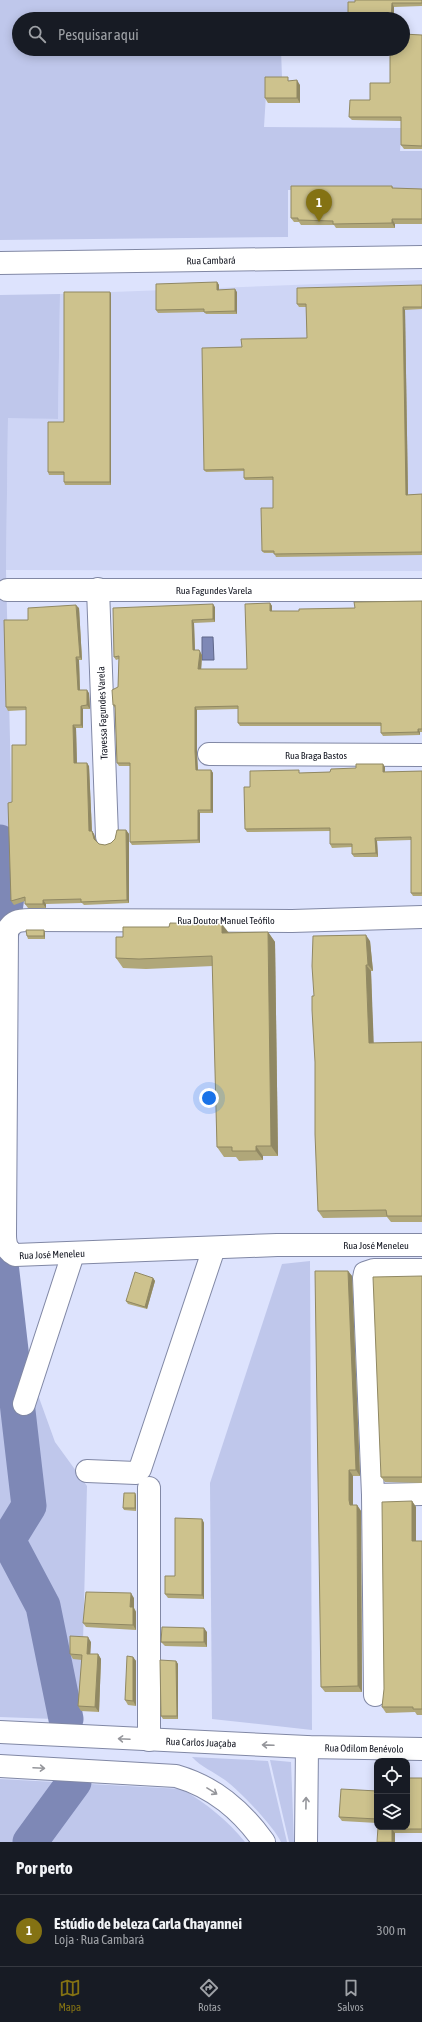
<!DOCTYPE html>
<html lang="pt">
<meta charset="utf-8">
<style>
:root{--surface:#171b24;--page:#242831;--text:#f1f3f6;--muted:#9ea1a6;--line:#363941;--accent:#847213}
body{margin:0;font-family:"Asap Condensed",sans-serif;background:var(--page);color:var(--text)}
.controls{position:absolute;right:12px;bottom:12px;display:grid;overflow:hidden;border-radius:8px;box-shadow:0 2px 10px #0003}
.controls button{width:36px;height:36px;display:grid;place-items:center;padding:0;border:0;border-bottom:1px solid var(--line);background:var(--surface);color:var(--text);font:20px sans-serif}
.you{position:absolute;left:209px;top:1098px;width:14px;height:14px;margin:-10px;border:3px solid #fff;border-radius:50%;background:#1a73e8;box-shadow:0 0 0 6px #1a73e833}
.badge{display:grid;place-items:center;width:26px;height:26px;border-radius:50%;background:var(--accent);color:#fff;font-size:13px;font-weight:700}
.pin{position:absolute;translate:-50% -33px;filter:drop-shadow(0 1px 2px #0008)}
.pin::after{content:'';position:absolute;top:21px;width:14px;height:12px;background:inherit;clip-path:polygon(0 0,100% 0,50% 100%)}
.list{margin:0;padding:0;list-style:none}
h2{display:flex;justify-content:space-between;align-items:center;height:52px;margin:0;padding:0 16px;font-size:17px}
h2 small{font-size:13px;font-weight:400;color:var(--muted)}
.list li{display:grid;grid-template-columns:26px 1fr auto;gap:12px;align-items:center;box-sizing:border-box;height:72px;padding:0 16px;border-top:1px solid var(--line)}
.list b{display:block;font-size:15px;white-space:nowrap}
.list p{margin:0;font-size:13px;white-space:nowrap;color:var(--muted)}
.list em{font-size:13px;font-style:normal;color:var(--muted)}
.icon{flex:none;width:22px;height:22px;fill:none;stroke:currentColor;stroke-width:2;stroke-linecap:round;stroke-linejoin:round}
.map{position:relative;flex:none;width:422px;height:1842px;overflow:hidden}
.search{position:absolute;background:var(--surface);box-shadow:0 2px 10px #0003;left:12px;right:12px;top:12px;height:44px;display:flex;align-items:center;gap:10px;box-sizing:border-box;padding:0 14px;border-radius:22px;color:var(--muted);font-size:15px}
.sheet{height:124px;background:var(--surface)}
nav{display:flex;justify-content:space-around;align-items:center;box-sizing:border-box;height:56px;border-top:1px solid var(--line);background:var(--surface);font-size:11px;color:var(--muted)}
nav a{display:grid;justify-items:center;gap:2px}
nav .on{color:var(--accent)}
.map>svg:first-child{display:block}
</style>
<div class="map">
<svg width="422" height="1842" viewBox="0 0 422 1842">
<rect width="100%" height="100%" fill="#dde3fd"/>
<polygon fill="#ced5f5" points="422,280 422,571 6,570 8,417 58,419 60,294"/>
<g fill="#bfc7eb">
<polygon points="0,0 364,0 364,19 19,19 19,49 281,49 282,78 267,78 264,127 402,128 400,151 422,151 422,191 288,190 288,237 0,240"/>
<polygon points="60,294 58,419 8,418 6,570 14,910 10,1139 20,1345 55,1442 87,1486 81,1720 0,1717 0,295"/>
<polygon points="310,1261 312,1730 212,1719 210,1483 282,1264"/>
<path d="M192,1757L268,1761L287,1842H281C274,1827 239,1790 225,1780C214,1772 201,1767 192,1757Z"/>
<polygon points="270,1760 291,1762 294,1842 289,1842"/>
<path d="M0,1779L182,1789C207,1804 227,1820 245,1842H0Z"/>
</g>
<polygon fill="#7e88b6" stroke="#5e6689" points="202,637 213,637 214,660 202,660"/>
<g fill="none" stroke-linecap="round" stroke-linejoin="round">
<g stroke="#7e88b6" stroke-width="35">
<polyline points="0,842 9,882 0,946"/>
<polyline points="0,1255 29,1506 8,1540 43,1606 66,1719"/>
<polyline points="30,1842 74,1782"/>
</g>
<defs>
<g id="minor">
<polyline points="0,263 422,257"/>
<polyline points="98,589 107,836"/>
<polyline points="7,590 422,590"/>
<polyline points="209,754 422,755"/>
<path d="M422,917L292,921L30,920C18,920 13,921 7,931L5,1234C5,1243 6,1250 15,1255L277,1245H422"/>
<polyline points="24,1404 73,1254"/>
<polyline points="87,1471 136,1473 140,1469 214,1248"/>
<polyline points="149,1488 149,1740"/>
<polyline points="373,1495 422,1494"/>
<polyline points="375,1695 373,1495 364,1278 365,1273 374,1270 422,1270"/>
</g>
<g id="tertiary">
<polyline points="0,1732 307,1747 422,1749"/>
<path d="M0,1766L176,1776C214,1787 241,1810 264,1842"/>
<polyline points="306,1842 307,1747"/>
</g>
</defs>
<use href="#minor" stroke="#8188a5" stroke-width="24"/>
<use href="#tertiary" stroke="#8188a5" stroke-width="24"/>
<use href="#minor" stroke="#fff" stroke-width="22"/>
<use href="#tertiary" stroke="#fff" stroke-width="22"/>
</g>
<g fill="#b0a779">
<polygon points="422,0 422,6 394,7 355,2"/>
<polygon points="422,35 422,149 404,149 401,145 401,121 352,120 349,117 390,83"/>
<polygon points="291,81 300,85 300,103 268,103 265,98"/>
<polygon points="392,186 393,188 422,189 422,224 395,224 395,228 336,228 334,225 301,225 299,222 294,222 291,218"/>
<polygon points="217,282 219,285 219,290 237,292 237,314 206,314 204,312 158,313 156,310"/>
<polygon points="422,285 422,309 405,310 408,495 422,494 422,555 276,557 274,553 264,553 262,551 273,508 273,480 245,480 244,478 244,471 206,472 204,470 242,347 307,338 306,307 299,307 297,304"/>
<polygon points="110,292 111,294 111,485 65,485 64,482 64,475 49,475 48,472 64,422"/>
<polygon points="422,601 422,732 420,732 420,735 383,736 381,733 381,726 240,726 238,723 238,709 197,710 197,754 198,770 211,770 213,773 213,813 200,813 200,843 132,845 130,842 130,766 119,766 117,763 115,708 113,705 118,687 119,659 116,660 114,657 215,607 215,622 194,623 195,650 199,650 202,655 201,669 247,669 270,603 272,606 272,611 299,611 355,608"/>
<polygon points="79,608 82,660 79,660 80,690 89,693 90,709 83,709 83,728 76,728 77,763 89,766 92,831 94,834 96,841 99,844 105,845 111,843 126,830 129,834 129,903 84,905 82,903 46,904 46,908 28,908 25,904 25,901 14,905 11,901 12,802 26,745 26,710 8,711 6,707 28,620"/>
<polygon points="385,767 385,772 422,771 422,896 413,896 411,893 411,840 377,841 378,857 354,857 352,854 352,847 332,848 330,844 330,831 247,832 245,829 250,787 301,773 330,772"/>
<polygon points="169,927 229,933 268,932 275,942 278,1156 263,1156 263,1160 239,1161 236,1157 224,1157 217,1147 213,966 146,969 123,968 116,958 123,937"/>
<polygon points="45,933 45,939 28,939 27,936"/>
<polygon points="370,941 373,971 371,971 373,1043 422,1042 422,1222 391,1222 387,1217 323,1218 318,1211 314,996"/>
<polygon points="348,1271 352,1276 360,1476 353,1476 353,1505 357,1505 361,1511 362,1692 325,1692 321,1687"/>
<polygon points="422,1276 422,1483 385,1482 381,1477 418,1277"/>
<polygon points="153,1278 155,1281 147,1309 128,1304 126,1301"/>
<polygon points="135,1493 136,1496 136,1511 124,1510 123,1508"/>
<polygon points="412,1501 416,1507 416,1541 422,1541 422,1715 417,1715 415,1712 386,1713 382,1707"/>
<polygon points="202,1519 204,1523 204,1599 168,1598 165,1594 175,1576"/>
<polygon points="134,1598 134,1608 136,1612 136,1630 86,1627 83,1623"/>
<polygon points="207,1632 207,1647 165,1646 161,1642"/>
<polygon points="91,1642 90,1654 98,1654 101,1659 99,1712 81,1711 78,1706 82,1660 73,1659 70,1654"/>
<polygon points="133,1657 136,1661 136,1706 128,1705 125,1700"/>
<polygon points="176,1661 178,1664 178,1719 163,1719 161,1716"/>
<polygon points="422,1778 422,1833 395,1833 395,1842 377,1842"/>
<polygon points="377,1791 377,1823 342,1821 339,1817"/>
</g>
<g fill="#908863">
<polygon points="392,3 394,7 394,19 391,19"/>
<polygon points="297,80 300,85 300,103 297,98"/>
<polygon points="392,219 395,224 395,228 392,223"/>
<polygon points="217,282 219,285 219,292 217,290"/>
<polygon points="235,289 237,292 237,314 235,311"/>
<polygon points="110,292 111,294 111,485 110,482"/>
<polygon points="403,307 405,310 408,497 406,495"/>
<polygon points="270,603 272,606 272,614 270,611"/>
<polygon points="213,604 215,607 215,622 213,619"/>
<polygon points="76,605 79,608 82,660 80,657"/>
<polygon points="192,620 194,623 195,653 193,650"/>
<polygon points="200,652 202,655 201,672 198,669"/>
<polygon points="76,657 79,660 80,693 78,690"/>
<polygon points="87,690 89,693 90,709 87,705"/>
<polygon points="81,706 83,709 83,728 81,725"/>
<polygon points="195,707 197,710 197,754 198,772 196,770 195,751"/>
<polygon points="73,725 76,728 77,767 74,763"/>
<polygon points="418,729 420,732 420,735 418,732"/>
<polygon points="87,763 89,766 92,834 89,831"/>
<polygon points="383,764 385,767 385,775 383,772"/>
<polygon points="211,770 213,773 213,813 211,810"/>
<polygon points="198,810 200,813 200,843 198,840"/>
<polygon points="126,830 129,834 129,903 127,900"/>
<polygon points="92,831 94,834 97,843 94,839"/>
<polygon points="375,838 377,841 378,857 376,853"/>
<polygon points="43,900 46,904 46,908 43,904"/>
<polygon points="222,924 229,933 222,933"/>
<polygon points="44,930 45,933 45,939 44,936"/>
<polygon points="268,932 275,942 278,1156 271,1146"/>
<polygon points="366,935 370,941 373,971 368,965"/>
<polygon points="366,965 371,971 374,1049 369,1043"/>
<polygon points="256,1146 263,1156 263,1160 256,1151"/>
<polygon points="348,1271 352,1276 360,1476 356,1470"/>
<polygon points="153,1278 155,1281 147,1309 145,1307"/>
<polygon points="349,1470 353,1476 353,1505 350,1505 349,1500"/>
<polygon points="135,1493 136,1496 136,1511 135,1508"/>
<polygon points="412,1501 416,1507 416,1547 412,1541"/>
<polygon points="357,1505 361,1511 362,1692 358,1686"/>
<polygon points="202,1519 204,1523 204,1599 202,1595"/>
<polygon points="131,1593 134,1598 134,1608 136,1612 136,1630 133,1625 130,1607"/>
<polygon points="204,1628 207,1632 207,1647 204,1642"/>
<polygon points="88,1637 91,1642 90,1659 87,1654"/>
<polygon points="98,1654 101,1659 99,1712 95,1707"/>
<polygon points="133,1657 136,1661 136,1706 133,1701"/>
<polygon points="176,1661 178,1664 178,1719 177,1716"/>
<polygon points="392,1829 395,1833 395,1842 392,1842"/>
</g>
<g fill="#cdc28d" stroke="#908863">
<polygon points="355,0 422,0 422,3 392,3 391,19 348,19 348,2 355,2"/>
<polygon points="403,34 422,35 422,146 401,145 401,117 349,117 350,100 370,100 370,83 390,83 390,49 403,49"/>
<polygon points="265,77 288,77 288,81 297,80 297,98 265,98"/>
<polygon points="291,186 392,186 392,188 422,189 422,219 392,219 392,223 333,224 333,221 298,220 298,218 291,218"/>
<polygon points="217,282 217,290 235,289 235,311 204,312 204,309 156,310 156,284"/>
<polygon points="422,285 422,307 403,307 406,495 422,494 422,552 274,554 274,551 262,551 261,508 273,508 273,477 244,478 244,469 204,470 202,348 242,347 241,339 307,338 306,304 297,304 297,288"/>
<polygon points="64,292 110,292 110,482 64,482 64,472 48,472 48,422 64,422"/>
<polygon points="422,601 422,729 418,729 418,732 381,733 381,723 238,723 238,706 195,707 195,751 196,770 211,770 211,810 198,810 198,840 130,842 130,763 117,763 115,705 113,705 112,690 118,687 119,656 114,657 113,608 213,604 213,619 192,620 193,650 199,650 200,652 198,669 247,669 245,604 270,603 270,611 299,611 299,609 355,608 354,602"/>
<polygon points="76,605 80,657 76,657 78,690 87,690 87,705 81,706 81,725 73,725 74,763 87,763 89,831 92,831 94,839 99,844 105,845 111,843 115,839 117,830 126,830 127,900 81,902 81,899 43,900 43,904 25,904 25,897 11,901 8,803 12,802 12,745 26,745 26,707 6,707 4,620 28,620 28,608"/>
<polygon points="356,764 383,764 383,772 422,771 422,893 411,893 411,837 375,838 376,853 352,854 352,844 330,844 330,828 245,829 244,787 250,787 250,771 299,770 299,773 330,772 331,769 356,768"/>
<polygon points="170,923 222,924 222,933 268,932 271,1146 256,1146 256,1151 232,1151 232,1147 217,1147 212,956 139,959 116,958 116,937 123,937 123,927 169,927"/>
<polygon points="26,930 44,930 44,936 27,936"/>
<polygon points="366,935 368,965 366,965 369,1043 422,1042 422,1216 387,1216 386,1210 318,1211 315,1134 315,1062 312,1010 312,996 314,996 312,966 313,936"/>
<polygon points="315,1271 348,1271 356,1470 349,1470 349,1500 350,1505 357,1505 358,1686 321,1687"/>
<polygon points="135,1272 153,1278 145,1307 126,1301"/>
<polygon points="422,1276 422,1477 381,1477 373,1277"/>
<polygon points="124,1493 135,1493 135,1508 123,1508"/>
<polygon points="412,1501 412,1541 422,1541 422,1709 413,1709 413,1707 382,1707 384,1689 382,1502"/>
<polygon points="175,1518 202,1519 202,1595 165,1594 165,1576 175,1576"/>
<polygon points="86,1592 131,1593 130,1607 133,1607 133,1625 83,1623"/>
<polygon points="162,1627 204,1628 204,1642 161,1642"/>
<polygon points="70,1636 88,1637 87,1654 98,1654 95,1707 78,1706 82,1655 70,1654"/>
<polygon points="127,1656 133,1657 133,1701 125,1700"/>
<polygon points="160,1660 176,1661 177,1716 161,1716"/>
<polygon points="407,1778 422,1778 422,1829 392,1829 392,1842 377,1842 378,1827 407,1827"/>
<polygon points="341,1789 377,1791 377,1819 339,1817"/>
</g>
<defs><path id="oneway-shaft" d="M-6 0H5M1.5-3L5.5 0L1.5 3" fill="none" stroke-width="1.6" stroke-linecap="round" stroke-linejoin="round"/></defs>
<g stroke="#95969b">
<use href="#oneway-shaft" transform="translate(124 1739) rotate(-177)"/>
<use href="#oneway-shaft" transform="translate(268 1745) rotate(-178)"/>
<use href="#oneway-shaft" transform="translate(39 1768) rotate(3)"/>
<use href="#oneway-shaft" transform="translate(212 1791) rotate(32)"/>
<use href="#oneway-shaft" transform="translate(306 1803) rotate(-89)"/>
</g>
<g text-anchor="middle" stroke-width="3" stroke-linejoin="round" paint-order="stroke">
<g font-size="10" fill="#131621" stroke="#fff">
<text transform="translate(211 260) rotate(-1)" y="4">Rua Cambará</text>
<text x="214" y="594">Rua Fagundes Varela</text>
<text transform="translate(102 713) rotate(-92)" y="4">Travessa Fagundes Varela</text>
<text x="316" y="759">Rua Braga Bastos</text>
<text x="226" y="924">Rua Doutor Manuel Teófilo</text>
<text x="376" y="1249">Rua José Meneleu</text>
<text transform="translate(52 1254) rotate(-2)" y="4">Rua José Meneleu</text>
<text transform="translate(201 1742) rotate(2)" y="4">Rua Carlos Juaçaba</text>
<text transform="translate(364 1748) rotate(1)" y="4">Rua Odilom Benévolo</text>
</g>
</g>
</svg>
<div class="controls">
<button><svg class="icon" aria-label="locate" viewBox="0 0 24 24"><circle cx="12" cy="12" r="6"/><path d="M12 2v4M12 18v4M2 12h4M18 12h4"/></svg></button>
<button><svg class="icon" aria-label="layers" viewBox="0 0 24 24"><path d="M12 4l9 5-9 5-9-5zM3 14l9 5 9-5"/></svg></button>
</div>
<div class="you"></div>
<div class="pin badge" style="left:319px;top:222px">1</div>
<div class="search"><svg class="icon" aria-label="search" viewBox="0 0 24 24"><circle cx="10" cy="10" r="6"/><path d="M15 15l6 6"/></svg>Pesquisar aqui</div>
</div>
<section class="sheet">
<h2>Por perto<small></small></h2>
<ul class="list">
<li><span class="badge">1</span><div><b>Estúdio de beleza Carla Chayannei</b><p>Loja · Rua Cambará</p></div><em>300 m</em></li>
</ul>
</section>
<nav>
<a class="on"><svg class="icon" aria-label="map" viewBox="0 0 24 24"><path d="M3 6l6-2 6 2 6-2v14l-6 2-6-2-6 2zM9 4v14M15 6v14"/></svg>Mapa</a>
<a><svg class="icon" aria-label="directions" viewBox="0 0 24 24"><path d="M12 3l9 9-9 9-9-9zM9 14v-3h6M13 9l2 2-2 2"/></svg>Rotas</a>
<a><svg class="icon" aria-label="saved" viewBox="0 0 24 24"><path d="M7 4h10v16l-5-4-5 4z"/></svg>Salvos</a>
</nav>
